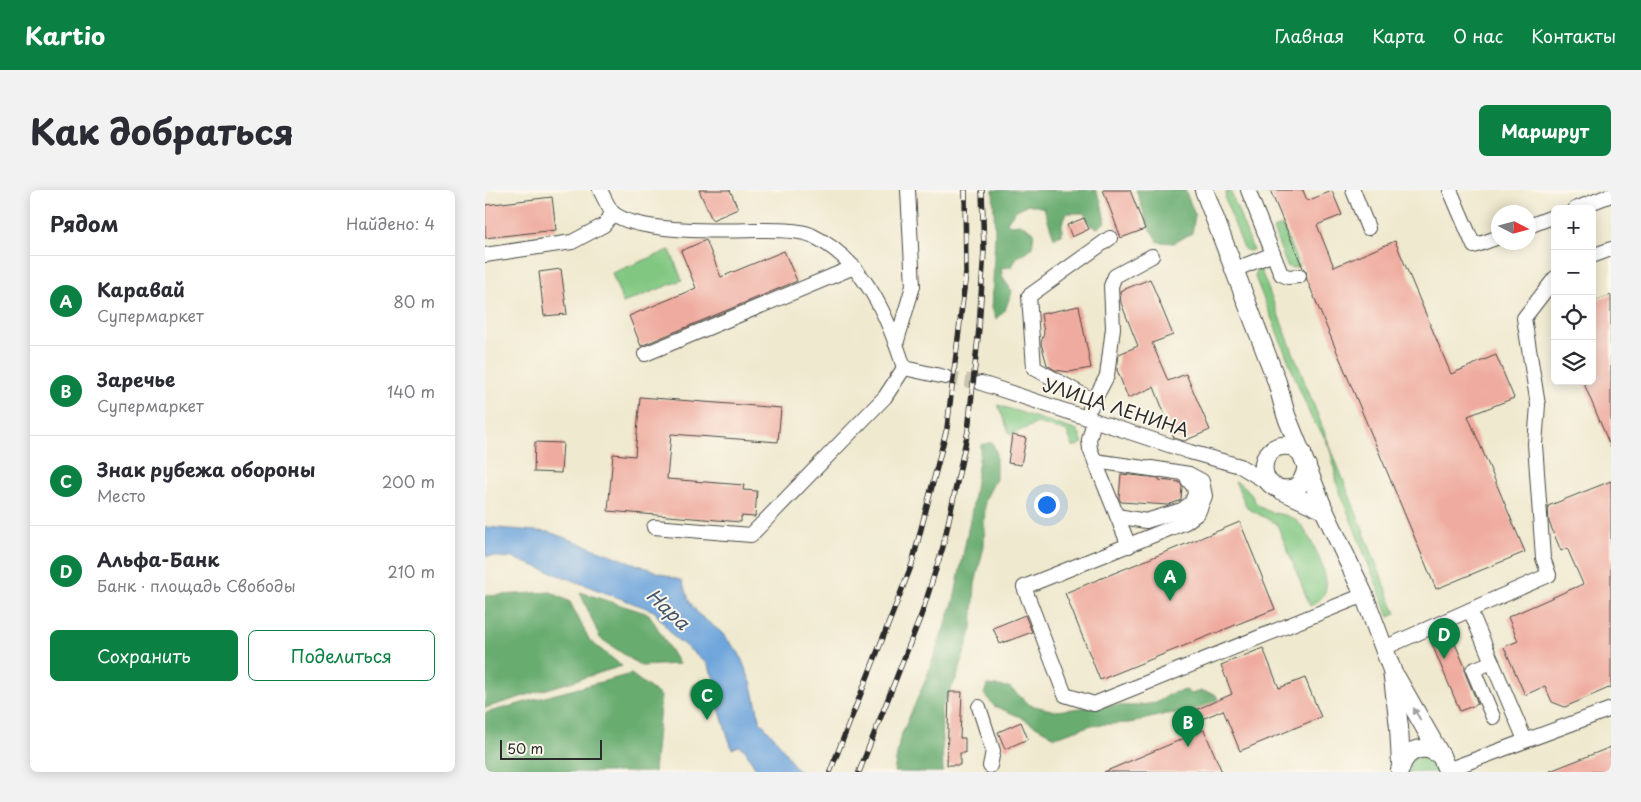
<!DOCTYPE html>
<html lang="ru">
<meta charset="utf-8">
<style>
:root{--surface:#fff;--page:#f2f2f3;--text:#2b2b33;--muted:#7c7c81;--line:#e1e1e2;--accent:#0b8043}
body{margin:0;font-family:"Playpen Sans",sans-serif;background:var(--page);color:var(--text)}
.controls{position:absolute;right:15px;top:15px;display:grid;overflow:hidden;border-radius:8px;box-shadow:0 2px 12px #0003}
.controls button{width:45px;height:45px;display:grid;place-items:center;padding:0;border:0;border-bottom:1px solid var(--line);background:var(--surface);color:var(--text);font:25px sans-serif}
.compass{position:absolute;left:1006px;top:15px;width:45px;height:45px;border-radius:50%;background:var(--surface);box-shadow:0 2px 12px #0003;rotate:96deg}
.scale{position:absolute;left:15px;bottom:12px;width:102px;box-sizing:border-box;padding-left:5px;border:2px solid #2b2b2b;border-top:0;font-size:14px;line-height:18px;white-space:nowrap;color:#2b2b2b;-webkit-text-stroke:4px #fbf7ec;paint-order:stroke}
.you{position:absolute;left:561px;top:314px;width:18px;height:18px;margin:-12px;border:4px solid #fff;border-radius:50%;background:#1a73e8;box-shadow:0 0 0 8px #1a73e833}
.badge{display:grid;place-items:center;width:32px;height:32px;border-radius:50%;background:var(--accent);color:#fff;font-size:16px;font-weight:700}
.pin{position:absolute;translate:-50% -41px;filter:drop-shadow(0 1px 2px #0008)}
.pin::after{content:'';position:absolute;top:26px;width:18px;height:15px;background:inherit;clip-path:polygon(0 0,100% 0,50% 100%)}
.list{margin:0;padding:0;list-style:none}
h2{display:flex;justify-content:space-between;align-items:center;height:65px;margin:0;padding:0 20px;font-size:21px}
h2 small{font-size:16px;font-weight:400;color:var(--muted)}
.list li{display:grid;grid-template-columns:32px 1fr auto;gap:15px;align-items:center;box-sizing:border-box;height:90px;padding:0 20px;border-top:1px solid var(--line)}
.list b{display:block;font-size:19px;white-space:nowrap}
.list p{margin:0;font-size:16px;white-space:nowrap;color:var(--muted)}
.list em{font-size:16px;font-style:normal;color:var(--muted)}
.actions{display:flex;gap:10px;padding:15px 20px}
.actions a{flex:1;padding:11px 0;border:1px solid var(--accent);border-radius:8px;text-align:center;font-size:18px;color:var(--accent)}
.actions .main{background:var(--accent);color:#fff}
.icon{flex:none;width:28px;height:28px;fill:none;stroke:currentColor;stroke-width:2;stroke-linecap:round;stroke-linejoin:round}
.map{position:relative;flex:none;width:1126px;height:582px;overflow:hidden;border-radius:8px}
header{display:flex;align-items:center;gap:30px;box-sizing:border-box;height:70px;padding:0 25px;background:var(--accent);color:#fff}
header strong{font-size:24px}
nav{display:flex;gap:28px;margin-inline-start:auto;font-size:18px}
.intro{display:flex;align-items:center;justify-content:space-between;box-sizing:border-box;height:120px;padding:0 30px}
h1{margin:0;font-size:35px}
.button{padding:12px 22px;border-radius:8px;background:var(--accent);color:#fff;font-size:18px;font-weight:700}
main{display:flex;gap:30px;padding:0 30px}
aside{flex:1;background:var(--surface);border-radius:8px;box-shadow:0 2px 12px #0003}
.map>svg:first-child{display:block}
</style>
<header>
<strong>Kartio</strong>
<nav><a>Главная</a><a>Карта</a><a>О нас</a><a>Контакты</a></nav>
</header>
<div class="intro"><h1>Как добраться</h1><a class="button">Маршрут</a></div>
<main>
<aside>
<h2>Рядом<small>Найдено: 4</small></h2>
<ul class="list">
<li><span class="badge">A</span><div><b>Каравай</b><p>Супермаркет</p></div><em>80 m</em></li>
<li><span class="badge">B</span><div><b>Заречье</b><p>Супермаркет</p></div><em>140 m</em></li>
<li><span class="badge">C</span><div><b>Знак рубежа обороны</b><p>Место</p></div><em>200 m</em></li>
<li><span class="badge">D</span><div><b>Альфа-Банк</b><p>Банк · площадь Свободы</p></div><em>210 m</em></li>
</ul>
<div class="actions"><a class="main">Сохранить</a><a>Поделиться</a></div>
</aside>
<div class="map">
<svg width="1126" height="582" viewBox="0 0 1126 582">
<rect width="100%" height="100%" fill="#fbf7ec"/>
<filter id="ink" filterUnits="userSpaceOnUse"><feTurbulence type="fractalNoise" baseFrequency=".02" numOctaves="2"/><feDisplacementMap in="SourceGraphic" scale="10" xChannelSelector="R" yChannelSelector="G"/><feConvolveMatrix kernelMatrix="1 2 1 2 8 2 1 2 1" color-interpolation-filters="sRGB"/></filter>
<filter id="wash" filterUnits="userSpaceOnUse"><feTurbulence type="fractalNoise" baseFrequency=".0096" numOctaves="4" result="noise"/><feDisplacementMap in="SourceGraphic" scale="20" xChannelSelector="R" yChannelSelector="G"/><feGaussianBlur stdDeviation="1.12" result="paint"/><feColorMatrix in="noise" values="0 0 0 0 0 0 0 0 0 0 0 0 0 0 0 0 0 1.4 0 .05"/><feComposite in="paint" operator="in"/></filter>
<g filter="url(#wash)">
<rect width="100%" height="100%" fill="#efe9cf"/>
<g fill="#81c782" stroke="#567956">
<polygon points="745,0 768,60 764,61 759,59 740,9 741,3"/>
<polygon points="797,35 814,76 808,78 802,76 788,39"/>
<polygon points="185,60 197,90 138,113 127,83"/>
<path d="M775,78L911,424L904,427L851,292C849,276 847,259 838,245C834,238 828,233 825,225L770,87L772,79Z"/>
<polygon points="513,215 593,241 598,253 588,257 582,242 553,233 525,245"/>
<path d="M750,291C754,293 760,296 763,300C768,306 769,313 777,318C788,325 802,323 812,331C823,340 843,382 841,397C840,407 833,412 825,416L792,334L762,318Z"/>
<polygon points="943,563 958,582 920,582 922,573"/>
</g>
<g fill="#68ac70" stroke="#4a6c4e">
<polygon points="508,0 611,0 616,11 620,32 613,38 606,36 599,23 582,23 577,33 577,45 569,48 559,18 543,14 530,21 522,32 525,35 536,34 549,42 547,58 532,67 527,77 516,78 518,88 527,101 520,120 511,129 507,118 510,42"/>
<polygon points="651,0 700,0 710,25 707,43 689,53 673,52 664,37"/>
<polygon points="507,252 511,262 511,289 500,310 499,356 490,394 487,438 472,487 456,519 458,582 409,582 415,548 441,489 469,410 487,320 496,255"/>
<polygon points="66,402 85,412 105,451 137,476 0,518 0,406"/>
<polygon points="95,402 164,424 194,474 156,476 115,448"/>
<polygon points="146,484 176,506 169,582 0,582 0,523"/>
<polygon points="219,491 227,495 226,514 222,518 210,512 206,505 208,495"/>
<polygon points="502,495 524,497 545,515 571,521 621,515 648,516 671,513 687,503 701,500 706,504 717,501 730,504 734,510 708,522 681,524 645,533 607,535 570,547 533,526 509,516 499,504"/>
</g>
<polygon fill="#6ea5dc" stroke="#4c6884" points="0,337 64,342 197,391 205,412 213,424 236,442 254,463 267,495 275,531 294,553 311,579 316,582 273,582 260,560 254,556 247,559 230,506 230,491 222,473 189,447 169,421 28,368 0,366"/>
<g id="blocks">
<g fill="#efab9f">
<polygon points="214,0 245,0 253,19 227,30"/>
<polygon points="618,0 645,0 660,39 636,48"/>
<polygon points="785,0 818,0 822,11 847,1 857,25 832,35 849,77 910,51 966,184 1011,165 1029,208 983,226 1040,362 951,399 822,90 821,81 818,78"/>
<polygon points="67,7 71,40 0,48 0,15"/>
<polygon points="599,28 604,39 587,47 582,35"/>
<polygon points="221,50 236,87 299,61 312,91 156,156 144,126 211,98 196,61"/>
<polygon points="76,79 82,124 59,126 54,82"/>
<polygon points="665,89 688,145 667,153 683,191 701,184 725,240 699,251 689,248 669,197 643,208 632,180 634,164 653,156 636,113 635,101"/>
<polygon points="1126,105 1126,258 1098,191 1107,191 1107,112"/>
<polygon points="594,116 606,178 584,182 570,180 562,175 556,153 559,143 556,124"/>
<polygon points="155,207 296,218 293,252 186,244 182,289 259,295 258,300 272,301 270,327 256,326 256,332 123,321 128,264 150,266"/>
<polygon points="527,245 541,248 536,275 523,273"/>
<polygon points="50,252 78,253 76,283 49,282"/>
<polygon points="636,284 674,288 674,290 694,292 697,296 696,310 683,315 636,312 634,308"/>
<polygon points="1126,291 1126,497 1080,517 1067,512 1060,496 1040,505 1019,457 1033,451 1023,427 1098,394 1082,358 1076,361 1064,332 1063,316"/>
<polygon points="755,332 790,419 615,490 580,403"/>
<polygon points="540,425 547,442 515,454 508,438"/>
<polygon points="966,444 980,477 980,483 993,514 975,521 946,452"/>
<polygon points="778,458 794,498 820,488 836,527 755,561 738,520 710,532 706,522 747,504 736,475"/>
<polygon points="464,502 477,502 475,548 480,548 480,563 475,563 475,575 462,575"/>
<polygon points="536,532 543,549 520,559 513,542"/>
<polygon points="719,540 737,582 619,582"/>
<polygon points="1126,557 1126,582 1065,582 1065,581"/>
</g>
</g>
</g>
<g filter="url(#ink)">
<use href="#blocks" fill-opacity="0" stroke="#484844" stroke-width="1"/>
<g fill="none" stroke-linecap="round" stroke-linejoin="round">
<polyline stroke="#c8c3ae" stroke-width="14" stroke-dasharray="14 7" stroke-linecap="butt" points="460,187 496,193"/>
<defs>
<g id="minor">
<path d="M115,0C119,7 123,18 128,23C152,43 238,41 270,40C285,40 312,39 326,45C379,70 403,126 419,178L460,187"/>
<polyline points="763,0 796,84 803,87 814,86"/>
<polyline points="868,0 883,38"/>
<polyline points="965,0 989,56 1014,47"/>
<polyline points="1090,19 1126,5"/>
<polyline points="1044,36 1070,26"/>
<polyline points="0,65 87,52 119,35 128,23"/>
<polyline points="1107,66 1126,59"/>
<polyline points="749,80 788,64"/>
<polyline points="411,154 428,96 423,0"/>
<polyline points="160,164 369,77"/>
<polyline points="496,193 705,262 755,276 783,293"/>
<polyline points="609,211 549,178 544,106 625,48"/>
<polyline points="605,218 622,186 628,138 626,96 630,86 667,66"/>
<polyline points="609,230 604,250 605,259 632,326 661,331 697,320 706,313 710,304 709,297 703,290"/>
<polyline points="610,271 673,280"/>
<polyline points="666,278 704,284 717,291 720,306 713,323 701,332 539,397 580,505 609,514 879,405"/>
<polyline points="632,326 644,356"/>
<polyline points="169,337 266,345 400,207 419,178"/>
<polyline points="985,420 1040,550"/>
<polyline points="899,458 1064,385 1058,368 1050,254 1053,215 1039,128 1070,88"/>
<polyline points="1007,472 988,480 1008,527"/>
<polyline points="494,517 508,561 505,576"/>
<polyline points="962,580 1126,519"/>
</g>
<g id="major">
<polyline points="719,0 792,192 801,225 839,320 879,405 907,480 914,537 916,574"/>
<path d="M817,263C813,261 808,256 804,256C771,252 769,303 805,299C816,298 820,286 822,276"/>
<polyline points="796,300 839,320"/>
<polyline points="911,487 956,566 963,582"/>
<path d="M915,580C920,558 940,553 956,566"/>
</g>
</defs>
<use href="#minor" stroke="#484844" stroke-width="16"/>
<use href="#major" stroke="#484844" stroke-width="20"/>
<use href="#minor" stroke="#fff" stroke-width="14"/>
<use href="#major" stroke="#fff" stroke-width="18"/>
<defs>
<g id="rail">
<polyline points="345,582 427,374 462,238 481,83 480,0"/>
<polyline points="374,582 437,423 458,357 483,241 494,138 499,60 497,0"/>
</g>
</defs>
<use href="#rail" stroke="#2b2b2b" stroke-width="5.5"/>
<use href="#rail" stroke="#fbf7ec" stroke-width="4" stroke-dasharray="11" stroke-linecap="butt"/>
</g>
<defs><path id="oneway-solid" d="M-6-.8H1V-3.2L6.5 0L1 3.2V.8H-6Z" transform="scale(1.25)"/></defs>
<use fill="#a0a0a0" href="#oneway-solid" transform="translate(932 524) rotate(-120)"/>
</g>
<g text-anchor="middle" stroke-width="4" stroke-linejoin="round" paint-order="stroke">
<g font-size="18" fill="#2b2b2b" stroke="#fbf7ec">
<text transform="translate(631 218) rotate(18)" y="6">УЛИЦА ЛЕНИНА</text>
</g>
<g font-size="19" font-style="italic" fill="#425669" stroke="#fbf7ec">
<text transform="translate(183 419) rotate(43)" y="7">Нара</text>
</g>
</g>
</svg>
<div class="controls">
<button>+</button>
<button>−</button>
<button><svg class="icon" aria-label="locate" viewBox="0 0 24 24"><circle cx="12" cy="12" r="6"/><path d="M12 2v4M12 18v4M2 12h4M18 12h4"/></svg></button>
<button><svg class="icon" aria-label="layers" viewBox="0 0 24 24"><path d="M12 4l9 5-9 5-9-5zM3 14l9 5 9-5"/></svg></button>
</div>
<svg class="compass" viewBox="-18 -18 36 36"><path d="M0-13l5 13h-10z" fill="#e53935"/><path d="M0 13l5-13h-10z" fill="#7c7c81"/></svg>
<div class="scale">50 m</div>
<div class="you"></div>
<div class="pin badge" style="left:685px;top:411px">A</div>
<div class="pin badge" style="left:703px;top:557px">B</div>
<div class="pin badge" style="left:222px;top:530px">C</div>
<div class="pin badge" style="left:959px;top:469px">D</div>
</div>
</main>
